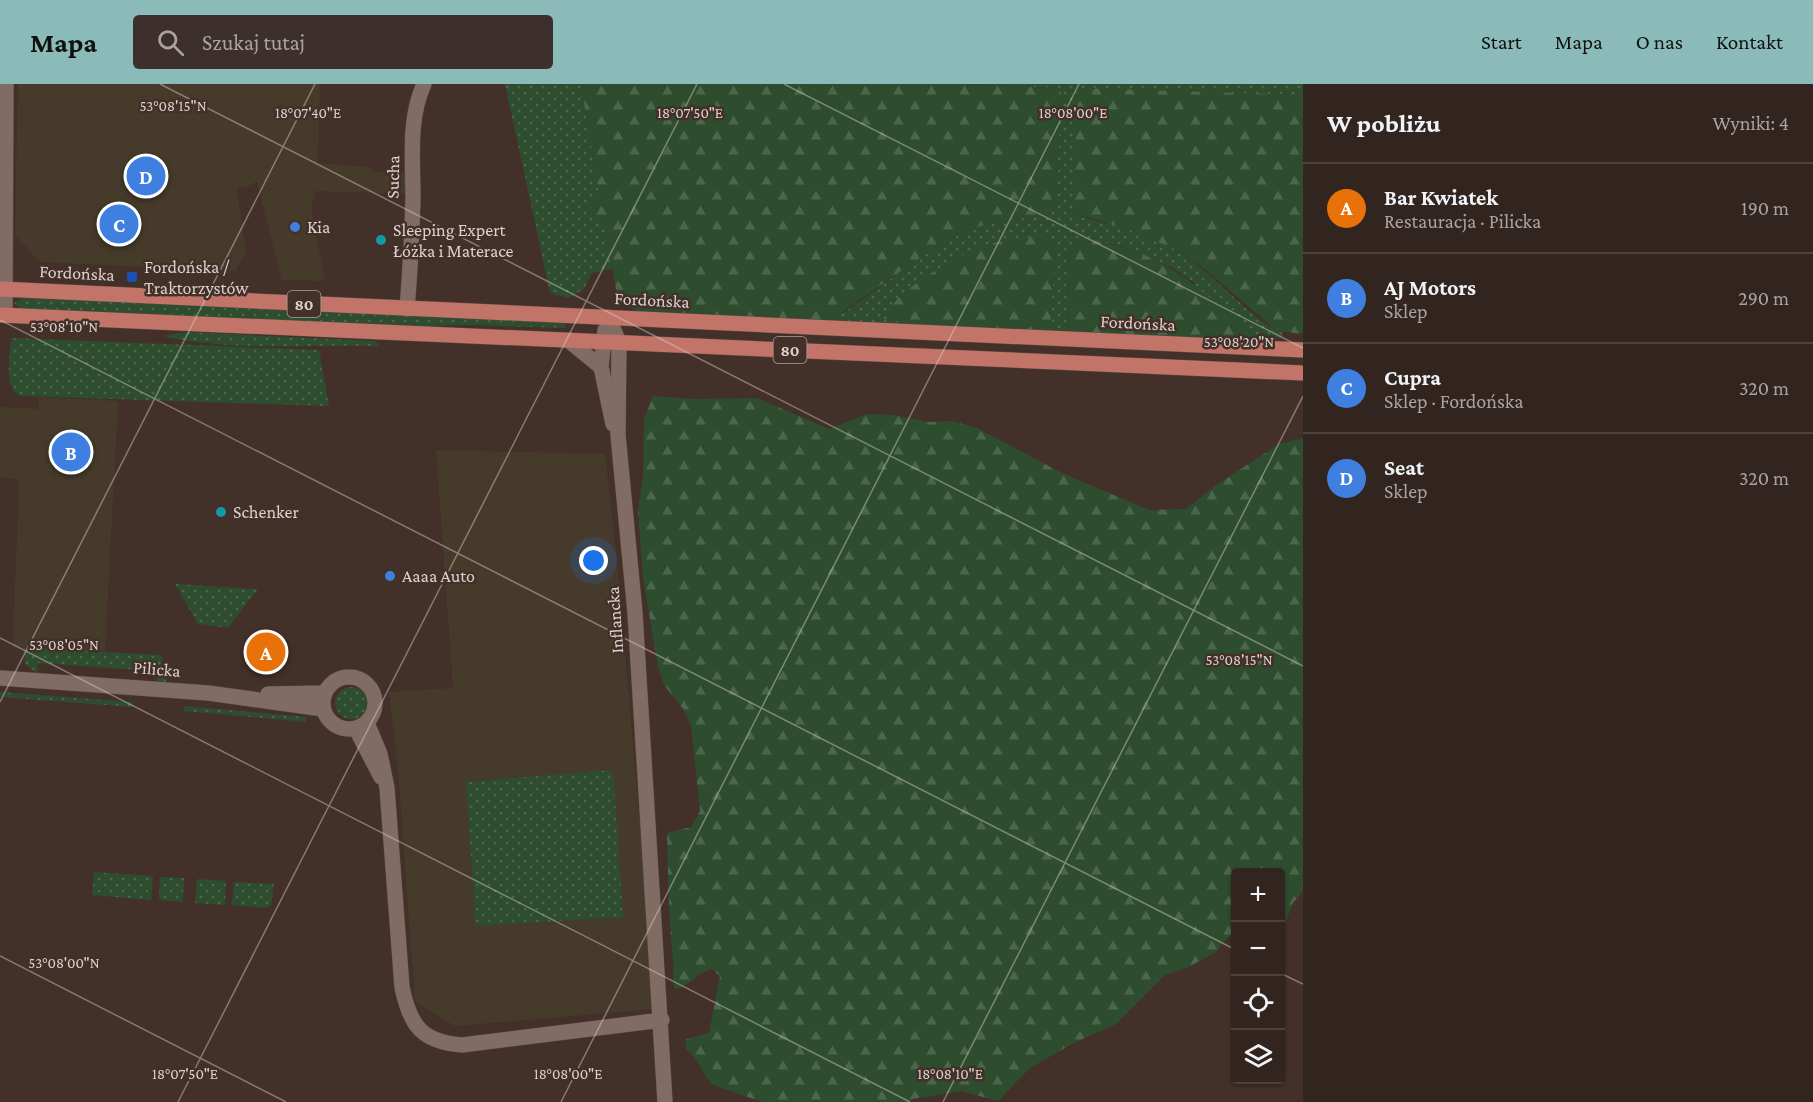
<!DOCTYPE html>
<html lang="pl">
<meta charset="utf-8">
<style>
:root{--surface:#32241f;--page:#3d302c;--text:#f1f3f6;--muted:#a8a4a4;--line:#4d413d;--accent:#8bbbb9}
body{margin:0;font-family:"Crimson Pro",serif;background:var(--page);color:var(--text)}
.controls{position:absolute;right:18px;bottom:18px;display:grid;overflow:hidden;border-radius:6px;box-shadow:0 2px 4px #0004}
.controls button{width:54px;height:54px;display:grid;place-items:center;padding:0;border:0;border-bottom:2px solid var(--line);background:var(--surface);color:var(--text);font:30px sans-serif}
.you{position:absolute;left:594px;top:477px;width:21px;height:21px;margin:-15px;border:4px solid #fff;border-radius:50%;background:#1a73e8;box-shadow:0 0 0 9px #1a73e833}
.badge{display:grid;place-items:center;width:39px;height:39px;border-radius:50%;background:var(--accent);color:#fff;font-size:20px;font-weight:700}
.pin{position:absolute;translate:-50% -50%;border:3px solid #fff;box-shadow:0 2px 6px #0006}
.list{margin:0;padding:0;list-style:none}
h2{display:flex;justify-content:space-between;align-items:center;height:78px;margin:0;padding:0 24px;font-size:26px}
h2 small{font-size:20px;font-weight:400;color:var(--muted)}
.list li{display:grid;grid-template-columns:39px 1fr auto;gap:18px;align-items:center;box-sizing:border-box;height:90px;padding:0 24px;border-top:2px solid var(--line)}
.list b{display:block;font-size:22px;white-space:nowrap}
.list p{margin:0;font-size:20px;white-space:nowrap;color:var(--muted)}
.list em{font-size:20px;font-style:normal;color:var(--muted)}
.icon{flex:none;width:33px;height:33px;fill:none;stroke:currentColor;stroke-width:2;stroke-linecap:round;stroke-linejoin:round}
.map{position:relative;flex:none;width:1303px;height:1018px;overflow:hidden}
header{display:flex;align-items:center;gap:36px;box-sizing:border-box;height:84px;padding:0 30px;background:var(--accent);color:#111}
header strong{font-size:28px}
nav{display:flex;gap:33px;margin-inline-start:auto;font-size:21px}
.search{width:420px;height:54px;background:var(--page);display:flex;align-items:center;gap:15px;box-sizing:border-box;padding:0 21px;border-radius:6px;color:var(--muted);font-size:22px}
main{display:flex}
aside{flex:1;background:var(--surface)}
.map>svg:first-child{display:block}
</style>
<header>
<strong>Mapa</strong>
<div class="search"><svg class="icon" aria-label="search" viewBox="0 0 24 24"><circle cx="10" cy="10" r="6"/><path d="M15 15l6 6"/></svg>Szukaj tutaj</div>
<nav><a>Start</a><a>Mapa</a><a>O nas</a><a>Kontakt</a></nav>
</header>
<main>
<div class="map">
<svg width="1303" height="1018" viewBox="0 0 1303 1018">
<defs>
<pattern id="grass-dots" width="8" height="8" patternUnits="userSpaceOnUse" patternTransform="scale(1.5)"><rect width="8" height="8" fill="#2d4d2e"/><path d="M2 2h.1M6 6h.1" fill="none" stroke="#4b664b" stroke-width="1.8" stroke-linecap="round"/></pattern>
<pattern id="forest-firs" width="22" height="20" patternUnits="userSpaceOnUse" patternTransform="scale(1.5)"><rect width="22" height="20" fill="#2d4d2e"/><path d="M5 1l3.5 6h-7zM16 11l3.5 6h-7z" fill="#4b664b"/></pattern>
</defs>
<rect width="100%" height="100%" fill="#433029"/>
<g fill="#463b2b">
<polygon points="18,0 320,0 318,79 369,83 373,88 409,89 407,110 316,107 311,123 325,197 282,196 257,97 251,101 237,105 246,170 235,187 40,178 15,151"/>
<polygon points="39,313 118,317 105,568 13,563 19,395 0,393 0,323 38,325"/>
<polygon points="436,366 605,370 618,487 656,925 455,942 415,918 398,686 389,608 453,604"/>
</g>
<g fill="url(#grass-dots)">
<polygon points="505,0 581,0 612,185 592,189 584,205 569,214 550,209"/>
<path d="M962,0H1303V11L1077,5L1074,127C1088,138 1108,138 1126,144C1144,150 1164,158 1181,169C1212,188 1253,238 1283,249V253L1258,257L1206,254L1242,255L1192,197L1171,183L1121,162L1099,157L1070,162L1067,249L1050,248L1055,161L984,162L940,184L892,218L934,243L821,237L846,227L923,172L965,147L1001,136L1047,132L1056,124L1061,4Z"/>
<polygon points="25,213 566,238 565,244 470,241 386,243 23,227 14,219"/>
<path d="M188,248L376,257L379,262C308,260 233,268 163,252Z"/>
<path d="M11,254L319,266L329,322L21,312C2,305 11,271 11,254Z"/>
<polygon points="175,500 258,505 228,544 198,540"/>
<polygon points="24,564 162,571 161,582 167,588 166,598 157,597 157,587 38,579 37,589 25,580"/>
<circle cx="351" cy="619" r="16"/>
<polygon points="0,608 133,618 133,623 0,613"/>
<polygon points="184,622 306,633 306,638 184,627"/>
<polygon points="613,686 623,833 476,842 466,698"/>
<polygon points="94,788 153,792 151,816 92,811"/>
<polygon points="160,793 184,794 183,818 159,816"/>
<polygon points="197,795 226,797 225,821 195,819"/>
<polygon points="234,798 274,800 271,821 266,824 232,821"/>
</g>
<g fill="url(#forest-firs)">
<polygon points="581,0 962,0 1061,4 1056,124 1047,132 1001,136 965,147 923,172 832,235 821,237 637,227 623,220 617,210 603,137 595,135 588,117 599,110"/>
<polygon points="1077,4 1303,11 1303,250 1277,247 1202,183 1179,167 1125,144 1076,130 1073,123"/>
<path d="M1045,152L1052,155L1055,161L1050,248L934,243L884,235C887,211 962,169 985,161C1005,155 1025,154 1045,152Z"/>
<path d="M1081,154C1158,166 1189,194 1245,244L1247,253L1242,255L1067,249L1070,162L1074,156Z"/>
<path d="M653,312L694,315L757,314L829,345L867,330L892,331L930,338L952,337L977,344L1062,389L1149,426L1186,425L1215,402L1279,360L1303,354V807L1293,819L1283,845H1281L1280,788H1236L1235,852L1228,853L1216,868L1189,883L1165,891L1116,940L1072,960L1030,984L998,1017L961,1007L912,1015L910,1018H762L711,1000L694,973L686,965V955L709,949L720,892L712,885C696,889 691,902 675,905C671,895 674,888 673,877C669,835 668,792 667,749L691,743L700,727L691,642L683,625L664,601L658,583L643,493L638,427L643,393L644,335Z"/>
</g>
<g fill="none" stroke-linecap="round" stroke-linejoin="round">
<defs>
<g id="minor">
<path d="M407,225C410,188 412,151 413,114C413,76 408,35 424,0"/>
<polyline points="5,231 6,0"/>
<polyline points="608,233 619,258 618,351 635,529 665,1018"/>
<polyline points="605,246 601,283 613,340"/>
<polyline points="569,257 601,283"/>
<circle cx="349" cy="619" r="26"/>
<polyline points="0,594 208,609 323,625"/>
<polyline points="268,610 325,609"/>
<path d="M367,639L380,670L387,704L402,903C410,942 422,958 462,961L662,936"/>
<polyline points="356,645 381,693"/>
</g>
<g id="primary">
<polyline points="0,205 1303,266"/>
<polyline points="0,231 1303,289"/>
</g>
</defs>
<use href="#minor" stroke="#5b4c46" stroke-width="16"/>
<use href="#primary" stroke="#5b4c46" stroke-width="16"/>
<use href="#minor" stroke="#816c63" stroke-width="15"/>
<use href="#primary" stroke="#c27469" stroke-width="15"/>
</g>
<path fill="none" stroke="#ddd1cd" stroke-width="1.5" stroke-opacity="0.45" d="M160,0L1303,582M784,0L1303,264M0,236L1236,866M0,554L910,1018M0,618L315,0M0,872L286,1018M1280,889L1303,900M178,1018L697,0M561,1018L1079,0M943,1018L1303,312"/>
<g fill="#3f7fe0" stroke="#433029" stroke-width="2">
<circle cx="295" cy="143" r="6"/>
<circle cx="390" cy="492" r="6"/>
</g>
<g fill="#0f9aa8" stroke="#433029" stroke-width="2">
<circle cx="381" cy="156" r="6"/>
<circle cx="221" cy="428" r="6"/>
</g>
<rect fill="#1a4fb4" stroke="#433029" stroke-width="2" x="126" y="187" width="12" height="12" rx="3"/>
<g text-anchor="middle" stroke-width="5" stroke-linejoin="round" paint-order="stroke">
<g fill="#433029" stroke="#afa19c" stroke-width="1.5">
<rect x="287.5" y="207" width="33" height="26" rx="4.5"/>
<rect x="773.5" y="253" width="33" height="26" rx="4.5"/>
</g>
<g font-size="16" font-weight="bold" fill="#ddd1cd">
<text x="304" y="226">80</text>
<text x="790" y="272">80</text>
</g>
<g font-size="18" fill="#ddd1cd" stroke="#433029">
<text transform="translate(393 93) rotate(-89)" y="6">Sucha</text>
<text transform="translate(77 189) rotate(3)" y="6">Fordońska</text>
<text transform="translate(652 216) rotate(3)" y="6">Fordońska</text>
<text transform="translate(1138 239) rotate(3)" y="6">Fordońska</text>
<text transform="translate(615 536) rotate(-94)" y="6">Inflancka</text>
<text transform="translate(157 585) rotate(5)" y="6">Pilicka</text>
</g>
<g font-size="18" fill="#ddd1cd" stroke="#433029" text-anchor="start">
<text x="307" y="149">Kia</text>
<text x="393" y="152">Sleeping Expert<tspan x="393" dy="21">Łóżka i Materace</tspan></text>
<text x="144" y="189">Fordońska /<tspan x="144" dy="21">Traktorzystów</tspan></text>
<text x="233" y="434">Schenker</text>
<text x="402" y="498">Aaaa Auto</text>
</g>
</g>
<g font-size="15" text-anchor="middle" fill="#ddd1cd" stroke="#433029" stroke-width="5" stroke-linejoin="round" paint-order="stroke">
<text x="173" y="27">53°08'15"N</text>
<text x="308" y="34">18°07'40"E</text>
<text x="690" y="34">18°07'50"E</text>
<text x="1073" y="34">18°08'00"E</text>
<text x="64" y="248">53°08'10"N</text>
<text x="1239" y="263">53°08'20"N</text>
<text x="64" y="566">53°08'05"N</text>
<text x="1239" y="581">53°08'15"N</text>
<text x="64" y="884">53°08'00"N</text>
<text x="185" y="995">18°07'50"E</text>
<text x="568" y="995">18°08'00"E</text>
<text x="950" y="995">18°08'10"E</text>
</g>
</svg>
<div class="controls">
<button>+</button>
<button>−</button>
<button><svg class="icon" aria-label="locate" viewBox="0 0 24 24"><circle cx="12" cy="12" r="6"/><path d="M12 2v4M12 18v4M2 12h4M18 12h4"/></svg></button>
<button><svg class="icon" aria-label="layers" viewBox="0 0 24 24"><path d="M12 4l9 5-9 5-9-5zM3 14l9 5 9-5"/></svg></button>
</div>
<div class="you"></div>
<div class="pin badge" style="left:266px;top:568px;background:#e8710a">A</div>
<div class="pin badge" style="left:71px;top:368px;background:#3f7fe0">B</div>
<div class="pin badge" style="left:119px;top:140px;background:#3f7fe0">C</div>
<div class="pin badge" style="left:146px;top:92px;background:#3f7fe0">D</div>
</div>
<aside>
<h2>W pobliżu<small>Wyniki: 4</small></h2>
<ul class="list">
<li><span class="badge" style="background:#e8710a">A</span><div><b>Bar Kwiatek</b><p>Restauracja · Pilicka</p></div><em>190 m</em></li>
<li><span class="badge" style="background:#3f7fe0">B</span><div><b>AJ Motors</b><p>Sklep</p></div><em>290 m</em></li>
<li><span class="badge" style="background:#3f7fe0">C</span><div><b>Cupra</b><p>Sklep · Fordońska</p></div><em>320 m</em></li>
<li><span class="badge" style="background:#3f7fe0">D</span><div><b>Seat</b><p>Sklep</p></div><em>320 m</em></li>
</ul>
</aside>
</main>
